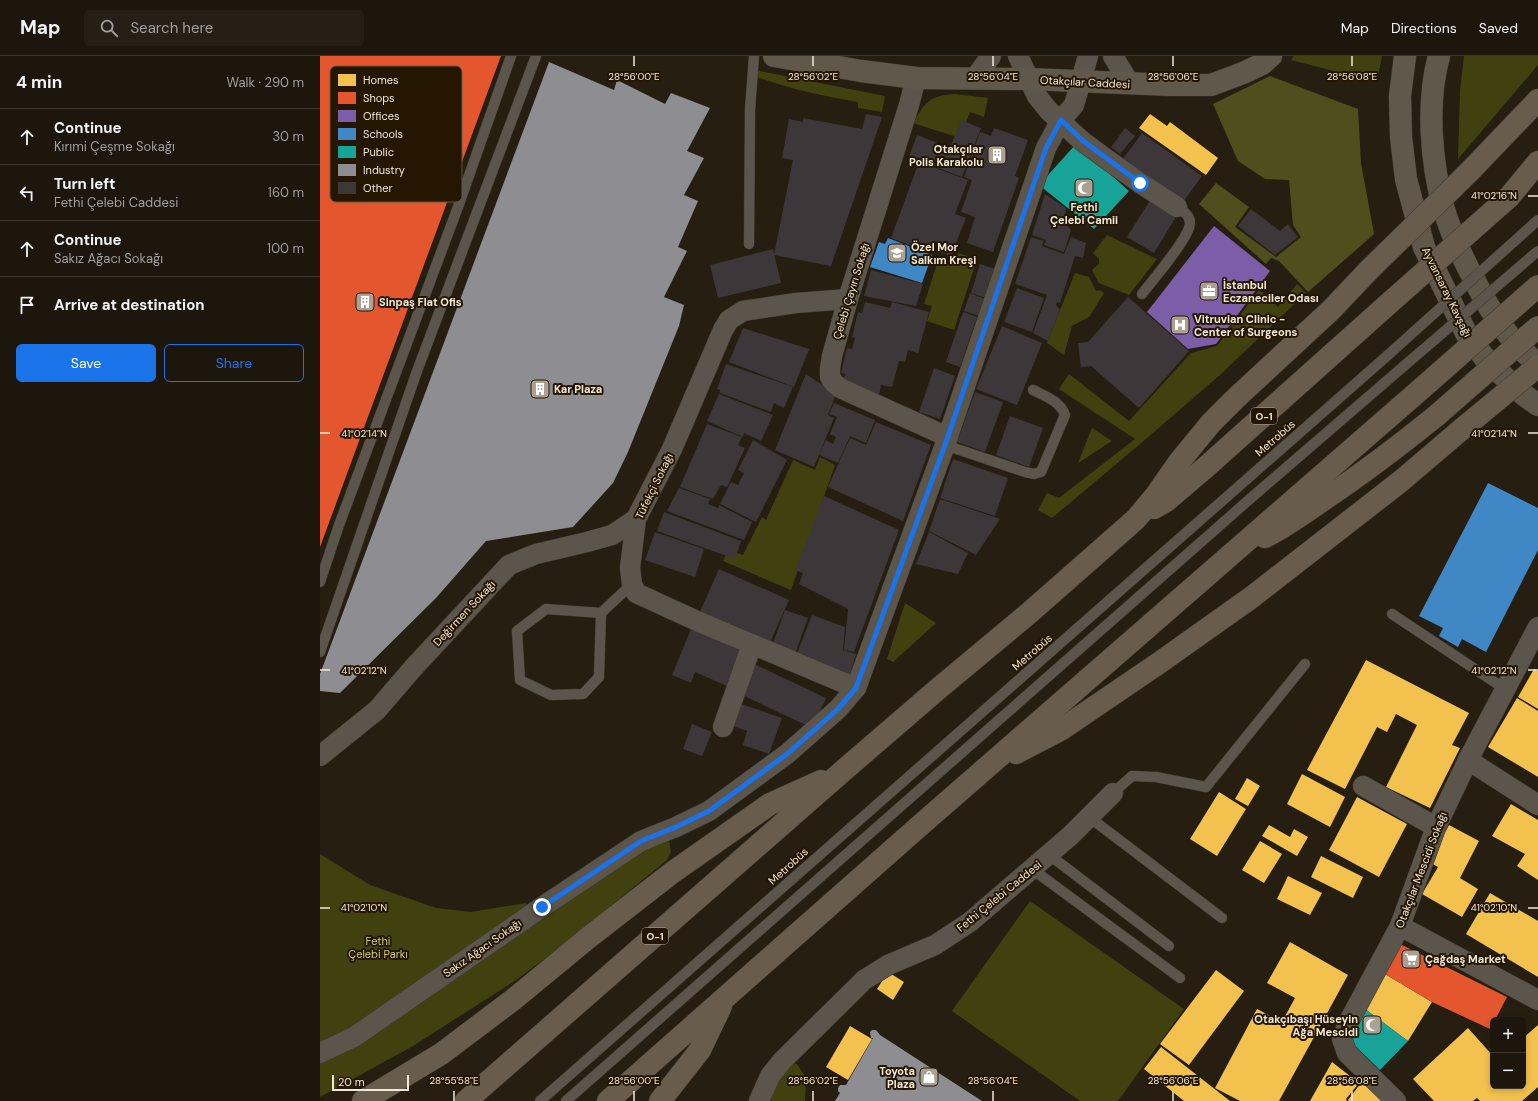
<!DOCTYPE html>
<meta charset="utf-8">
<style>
:root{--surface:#1c160d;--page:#251f16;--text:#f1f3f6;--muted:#a09f9d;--line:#3a352e;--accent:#1a73e8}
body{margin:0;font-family:"DM Sans",sans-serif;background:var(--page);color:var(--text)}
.controls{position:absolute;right:12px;bottom:12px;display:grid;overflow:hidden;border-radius:6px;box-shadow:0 2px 6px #0003}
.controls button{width:36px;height:36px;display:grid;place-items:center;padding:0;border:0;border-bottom:1px solid var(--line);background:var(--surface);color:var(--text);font:20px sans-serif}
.scale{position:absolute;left:12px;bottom:10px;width:77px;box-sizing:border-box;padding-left:4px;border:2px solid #f1e8da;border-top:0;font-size:11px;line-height:14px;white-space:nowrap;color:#f1e8da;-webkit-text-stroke:3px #241601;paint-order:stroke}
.stop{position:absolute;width:12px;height:12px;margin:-9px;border:3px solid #1a73e8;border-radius:50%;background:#fff}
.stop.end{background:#1a73e8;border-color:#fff;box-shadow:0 1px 4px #0008}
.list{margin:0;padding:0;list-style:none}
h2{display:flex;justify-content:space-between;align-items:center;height:52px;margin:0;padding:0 16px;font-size:17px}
h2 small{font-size:13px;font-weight:400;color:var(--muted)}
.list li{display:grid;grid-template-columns:26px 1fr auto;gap:12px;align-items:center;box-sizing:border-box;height:56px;padding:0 16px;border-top:1px solid var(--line)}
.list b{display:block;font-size:15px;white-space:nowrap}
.list p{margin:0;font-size:13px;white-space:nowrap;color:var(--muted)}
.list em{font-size:13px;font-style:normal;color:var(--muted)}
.actions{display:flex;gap:8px;padding:12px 16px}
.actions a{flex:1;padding:9px 0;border:1px solid var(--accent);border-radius:6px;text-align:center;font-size:14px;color:var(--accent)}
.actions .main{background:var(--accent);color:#fff}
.icon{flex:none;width:22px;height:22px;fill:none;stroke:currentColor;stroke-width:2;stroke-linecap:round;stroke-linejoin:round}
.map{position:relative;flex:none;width:1218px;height:1045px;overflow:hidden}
header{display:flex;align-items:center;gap:24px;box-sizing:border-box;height:56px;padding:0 20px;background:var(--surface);border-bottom:1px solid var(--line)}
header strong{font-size:19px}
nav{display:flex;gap:22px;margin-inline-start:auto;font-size:14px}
.search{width:280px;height:36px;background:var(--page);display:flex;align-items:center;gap:10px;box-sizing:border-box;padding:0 14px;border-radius:6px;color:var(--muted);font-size:15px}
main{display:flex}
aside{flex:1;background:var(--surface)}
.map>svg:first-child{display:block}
</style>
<header>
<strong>Map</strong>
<div class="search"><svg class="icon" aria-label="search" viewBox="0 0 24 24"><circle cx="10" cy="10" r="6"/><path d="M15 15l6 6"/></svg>Search here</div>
<nav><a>Map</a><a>Directions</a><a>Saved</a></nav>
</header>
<main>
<aside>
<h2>4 min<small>Walk · 290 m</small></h2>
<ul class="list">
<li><svg class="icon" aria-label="ahead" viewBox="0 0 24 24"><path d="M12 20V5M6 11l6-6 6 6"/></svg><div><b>Continue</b><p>Kırımi Çeşme Sokağı</p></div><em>30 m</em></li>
<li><svg class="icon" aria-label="left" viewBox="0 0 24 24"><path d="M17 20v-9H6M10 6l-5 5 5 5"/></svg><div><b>Turn left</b><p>Fethi Çelebi Caddesi</p></div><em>160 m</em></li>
<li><svg class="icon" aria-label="ahead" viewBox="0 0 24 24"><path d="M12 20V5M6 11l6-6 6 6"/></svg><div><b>Continue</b><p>Sakız Ağacı Sokağı</p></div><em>100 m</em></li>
<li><svg class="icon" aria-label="arrive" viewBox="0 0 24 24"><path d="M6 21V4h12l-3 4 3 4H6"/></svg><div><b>Arrive at destination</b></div></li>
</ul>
<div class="actions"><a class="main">Save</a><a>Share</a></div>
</aside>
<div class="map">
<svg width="1218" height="1045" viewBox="0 0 1218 1045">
<rect width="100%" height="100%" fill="#261e11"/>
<g fill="#414110">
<polygon points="974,0 1062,0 1058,21 1049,24 971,4"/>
<polygon points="1144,0 1218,0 1218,9 1138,103 1140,35"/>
<path d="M435,14L565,40L562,56L538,52V46C502,40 471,33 437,21Z"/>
<path d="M635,38L668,42L664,61L650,56L640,82L593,67C606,46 608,40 635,38Z"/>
<polygon points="787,179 837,203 809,239 779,227 772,214 779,208 779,203 773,197"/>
<polygon points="638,197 657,203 634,274 607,265 612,250 604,248 619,202 634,207"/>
<polygon points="755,217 769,221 776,235 780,234 784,237 769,261 752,270 744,299 727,287"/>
<polygon points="977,228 986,237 901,318 826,383 732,462 718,454 727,437 739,442 815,383 739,333 749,318 809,365 871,297 897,290 939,234 958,251"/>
<polygon points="772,372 792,385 758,407"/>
<polygon points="500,401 515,409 471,534 403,505 408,494 423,499 442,461 446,464 473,404 495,414"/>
<polygon points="585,547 616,567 573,606 567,603"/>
<polygon points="349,784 351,796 347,804 241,891 193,926 93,990 0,1041 0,1001 324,789"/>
<polygon points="0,798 50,829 116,852 151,856 206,847 209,853 133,910 0,990"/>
<polygon points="710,845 864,953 798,1045 760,1045 632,955"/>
<polygon points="466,1006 477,1008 486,1022 485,1045 448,1045"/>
</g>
<polygon fill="#4f4e1c" points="950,20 1038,53 1041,107 1054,178 988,236 959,205 951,202 946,208 879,148 896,127 929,151 915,171 956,201 981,181 973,169 969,124 945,123 918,105 893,48"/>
<g fill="#f2c14e">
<polygon points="830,58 847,70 850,66 898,102 886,119 819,72"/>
<polygon points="1046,604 1149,657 1132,689 1140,692 1110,752 1066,731 1097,669 1076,658 1067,676 1057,671 1025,733 987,714"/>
<polygon points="1214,613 1218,615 1218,653 1198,641"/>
<polygon points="1197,642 1218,655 1218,721 1168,691"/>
<polygon points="982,718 1025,741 1010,771 967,748"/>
<polygon points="927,722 940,730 928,750 915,743"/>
<polygon points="899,736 926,753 897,800 870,783"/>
<polygon points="1037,741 1087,768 1059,821 1009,794"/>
<polygon points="1191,748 1218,764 1218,824 1197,810 1205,798 1172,780"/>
<polygon points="949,769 970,781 974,773 988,781 977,800 942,780"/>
<polygon points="1129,769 1159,785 1140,822 1158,833 1142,861 1102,838 1118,811 1109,806"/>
<polygon points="940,785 962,798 944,827 922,814"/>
<polygon points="1001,800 1043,821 1033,842 991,821"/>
<polygon points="968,820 1002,837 990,859 957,843"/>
<polygon points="1170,837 1218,865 1218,921 1146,878"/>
<polygon points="970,886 1028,919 959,1045 920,1045 895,1032 937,953 962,966 975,942 947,927"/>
<polygon points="896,914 924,935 869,1009 840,988"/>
<polygon points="568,916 584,926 573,944 557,933"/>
<polygon points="1065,918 1112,946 1088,985 1045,953"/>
<polygon points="1218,969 1218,1031 1202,1045 1160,1045 1157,1042 1153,1045 1114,1045 1093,1023 1148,972 1173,1000 1173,1030 1203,1030 1203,982"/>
<polygon points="530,970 552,983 528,1024 506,1011"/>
<polygon points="841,991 910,1045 864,1045 824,1013"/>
<polygon points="1012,1006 1039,1027 1026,1043 1027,1045 990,1045"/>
<polygon points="1044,1023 1067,1045 1029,1045 1028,1044"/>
</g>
<g fill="#e4572e">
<polygon points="0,0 181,0 0,491"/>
<polygon points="1080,888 1187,941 1175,964 1173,964 1173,967 1170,973 1112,946 1065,918"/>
</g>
<polygon fill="#7b5ea7" points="894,170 950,215 896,288 868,293 827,256"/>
<g fill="#3f88c5">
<polygon points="568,182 612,199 602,227 550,211 559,186 565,188"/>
<polygon points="1168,427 1218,452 1218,494 1166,596 1142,583 1138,591 1119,580 1123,572 1099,560"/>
</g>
<g fill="#17a398">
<polygon points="756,88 809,135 774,173 719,129"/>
<polygon points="1045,953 1088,985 1060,1014 1029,984"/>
</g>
<g fill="#8d8d92">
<polygon points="229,6 294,34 297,24 345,48 351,37 390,52 367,95 384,102 364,139 378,145 358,191 367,195 344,241 364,249 359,270 308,396 293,427 253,471 166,485 116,542 20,637 0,635 0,618"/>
<polygon points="552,974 556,974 560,979 662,1045 515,1045 520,1037 518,1035 518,1032 520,1029 526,1029 553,982 551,982 550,976"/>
</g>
<g fill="#3d3739">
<polygon points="546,58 562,61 511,210 454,199 473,104 462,102 469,63 483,66 483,62 542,73"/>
<polygon points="641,64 661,72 642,121 589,101 597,79 630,92"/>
<polygon points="674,72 708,84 695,120 699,122 673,196 647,187 655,161 641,156 652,124 644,121 660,76 671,80"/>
<polygon points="805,72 815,80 800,98 791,91"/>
<polygon points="822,77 882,120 863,146 803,103"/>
<polygon points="599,106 648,124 635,158 646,162 631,200 605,190 603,194 571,182"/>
<polygon points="725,138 746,152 744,167 751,174 744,196 724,189 726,184 712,179"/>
<polygon points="831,143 857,159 834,197 807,181"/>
<polygon points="931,153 960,175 968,168 978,181 955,199 918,170"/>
<polygon points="711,181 724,185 722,190 744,198 751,181 766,187 763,202 755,200 740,247 737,246 736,249 740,254 728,285 713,277 727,239 695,228"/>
<polygon points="453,193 461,227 398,242 390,209"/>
<polygon points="660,208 675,213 666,242 651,237"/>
<polygon points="551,214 603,228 596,250 544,240"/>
<polygon points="697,232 724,242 712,276 684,266"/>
<polygon points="650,237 665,243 659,260 644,255"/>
<polygon points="808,241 869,295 819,352 771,310 761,311 758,287 768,286"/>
<polygon points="545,246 570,252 572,246 609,256 598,297 588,294 585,306 579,305 572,331 561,329 559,340 523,326 525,318 521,317 527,292 532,293 535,282 532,281 538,256 542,257"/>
<polygon points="643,256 657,261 640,311 626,306"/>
<polygon points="682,270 722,287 697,349 656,333"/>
<polygon points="423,272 489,293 474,331 409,306"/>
<polygon points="406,308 473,331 464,352 454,347 451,356 400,337 400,334 397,333"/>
<polygon points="614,312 635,320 620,363 599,356"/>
<polygon points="486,318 516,338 508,359 514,362 494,411 455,394"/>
<polygon points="655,336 683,346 665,396 637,386"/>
<polygon points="399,338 453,359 441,385 424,377 423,381 387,365"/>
<polygon points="514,347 555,364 546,387 530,380 518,407 499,399 506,384 513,388 516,381 510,378 517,361 509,358"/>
<polygon points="690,360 723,372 709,411 676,399"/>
<polygon points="556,366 611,389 583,465 508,431 530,382 546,389"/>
<polygon points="387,368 422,381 418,389 425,392 407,431 401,429 393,443 360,431"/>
<polygon points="433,384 467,404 436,466 400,448 411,426 418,429 424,417 418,414"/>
<polygon points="633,403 688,422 675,460 620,442"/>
<polygon points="359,432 390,443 388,448 398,452 399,449 432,466 424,484 347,455"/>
<polygon points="504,440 579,474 534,596 524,594 528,553 479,528 483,517 475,514"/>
<polygon points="620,443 680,463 656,499 609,475"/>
<polygon points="344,456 421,485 415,503 337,475"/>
<polygon points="335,476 384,493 375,521 325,504"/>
<polygon points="609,476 648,497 638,518 596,508"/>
<polygon points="399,513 469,544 448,591 378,560"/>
<polygon points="465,554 488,562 474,601 451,593"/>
<polygon points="492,559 525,571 523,594 536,598 529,622 476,600"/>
<polygon points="371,573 422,594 407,630 375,616 371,627 352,619"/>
<polygon points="434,608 506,642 492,672 420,638"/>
<polygon points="418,647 462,662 449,698 423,689 427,675 410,669"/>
<polygon points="372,668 392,676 382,700 363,693"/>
</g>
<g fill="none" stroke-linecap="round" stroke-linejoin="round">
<defs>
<g id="lane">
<polyline points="429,188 430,54 434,0"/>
<path d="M822,238C832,225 870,181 870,167C870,159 863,155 857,151"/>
<path d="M625,389L705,416L714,418L721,416L745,359C740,345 725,340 713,334"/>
<polyline points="0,526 19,469 138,151 191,0"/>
<polyline points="281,557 226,553 197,575 200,624 231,639 263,638 279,621 281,557 312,528"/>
<polyline points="1072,558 1185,633"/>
<polyline points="0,596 97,315 216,0"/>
<polyline points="793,737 812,720 836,721 886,731 985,608"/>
<polyline points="769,761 902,862"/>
<polyline points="728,798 849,890"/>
<polyline points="712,813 860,922"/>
<polyline points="220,1045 1068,299"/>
<polyline points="246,1045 931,442 1084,310"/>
</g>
<g id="street">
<polyline points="698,0 717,40 729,55 762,85 785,102 820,127 857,151"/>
<polyline points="793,0 805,20 811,28"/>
<polyline points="596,22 589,49 528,243 512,300 510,312 510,321 514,327 520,332 628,381"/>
<polyline points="655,22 671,0"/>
<polyline points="528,243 476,247 423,255 409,264 403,274 352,393 316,463 310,512 312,528 316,537 377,565 536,632"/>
<polyline points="403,671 432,588"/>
<polyline points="0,700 57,654 94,611 189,509 216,498 267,486 292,479 316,463"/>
<polyline points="1148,704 1218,749"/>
<polyline points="1043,730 1116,771"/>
<polyline points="1080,870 1218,944"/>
<polyline points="0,997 34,981 222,851 321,785 356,771 389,755 467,698 518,653 536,632 625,389 726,92 741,64 754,49 768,0"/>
<polyline points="439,1045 450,1020 462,1005 544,924 568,909 615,889 650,866 750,780 793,737"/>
<polyline points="1076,1045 1027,997 1022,983 1028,967 1080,870 1116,771 1148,704 1218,571"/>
</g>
<g id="secondary">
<polyline points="454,0 541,15 596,22 709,23 851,29 891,29 923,17 942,8 951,0"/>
<polyline points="1085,0 1080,40 1081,81 1086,123 1104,191 1147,279 1167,305 1204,339 1218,349"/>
<path d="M1119,0C1106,47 1111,107 1124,154C1132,180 1144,205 1157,229C1172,259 1191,287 1218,308"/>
</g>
<g id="highway">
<polyline points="1151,114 1218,44"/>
<polyline points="1189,141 1218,106"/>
<polyline points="834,452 846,445 886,411 1066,250"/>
<path d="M945,481C967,470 986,456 1006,442C1045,416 1080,389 1116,360"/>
<polyline points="696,697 742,673 839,607 932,541 1081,425 1142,373"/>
<polyline points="43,1045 121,998 194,943 268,882 353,816 450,748 501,725"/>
<polyline points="146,1045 524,714 618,633 708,558 816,463 836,439 859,406 891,367 916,342 1011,254 1049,214"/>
<polyline points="288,1045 604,766 1101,333"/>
<polyline points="340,1045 380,994 401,950"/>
</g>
</defs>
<use href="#lane" stroke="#403931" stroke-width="11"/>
<use href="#street" stroke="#403931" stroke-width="21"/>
<use href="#secondary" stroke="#403931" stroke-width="23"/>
<use href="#highway" stroke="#403931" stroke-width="23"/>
<use href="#lane" stroke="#5c554c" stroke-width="10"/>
<use href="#street" stroke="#5c554c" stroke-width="20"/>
<use href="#secondary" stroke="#61584c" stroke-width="22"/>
<use href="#highway" stroke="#685c4c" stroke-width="22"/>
<defs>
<g id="lane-bridge">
<polyline points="1068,299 1218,164"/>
<polyline points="1084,310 1218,195"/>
</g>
<g id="highway-bridge">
<polyline points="1049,214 1151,114"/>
<polyline points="1066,250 1189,141"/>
<polyline points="1101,333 1218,230"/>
<polyline points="1116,360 1218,271"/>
<polyline points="1142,373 1218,310"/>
</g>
</defs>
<use href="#lane-bridge" stroke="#403931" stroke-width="11" stroke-linecap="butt"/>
<use href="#highway-bridge" stroke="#403931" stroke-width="23" stroke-linecap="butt"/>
<use href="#lane-bridge" stroke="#5c554c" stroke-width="10"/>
<use href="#highway-bridge" stroke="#685c4c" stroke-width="22"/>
</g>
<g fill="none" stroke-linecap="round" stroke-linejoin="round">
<polyline stroke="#1a73e8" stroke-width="5" points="222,851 321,785 356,771 389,755 467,698 518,653 536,632 625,389 726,92 741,64 762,84 820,127"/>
</g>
<path fill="none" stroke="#f1e8da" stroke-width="1.5" d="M314,0V10M493,0V10M673,0V10M853,0V10M1032,0V10M1208,140H1218M0,377H10M1208,377H1218M0,614H10M1208,614H1218M0,852H10M1208,852H1218M134,1035V1045M314,1035V1045M493,1035V1045M673,1035V1045M853,1035V1045M1032,1035V1045"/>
<defs>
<symbol id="building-square" viewBox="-11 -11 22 22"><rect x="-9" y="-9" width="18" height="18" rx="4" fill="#aaa194" stroke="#241601"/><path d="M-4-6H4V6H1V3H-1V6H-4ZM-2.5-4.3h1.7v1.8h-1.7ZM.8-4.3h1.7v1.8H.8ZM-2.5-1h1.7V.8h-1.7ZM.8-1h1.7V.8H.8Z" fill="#fff"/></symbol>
<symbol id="mosque-square" viewBox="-11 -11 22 22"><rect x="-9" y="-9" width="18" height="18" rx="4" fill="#aaa194" stroke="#241601"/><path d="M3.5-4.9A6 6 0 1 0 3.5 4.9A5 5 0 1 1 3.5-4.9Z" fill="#fff"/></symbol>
<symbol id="school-square" viewBox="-11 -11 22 22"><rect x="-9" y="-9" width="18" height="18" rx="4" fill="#aaa194" stroke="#241601"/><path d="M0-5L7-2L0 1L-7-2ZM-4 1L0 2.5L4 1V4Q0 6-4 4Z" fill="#fff"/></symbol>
<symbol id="office-square" viewBox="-11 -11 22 22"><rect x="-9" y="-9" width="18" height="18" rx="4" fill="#aaa194" stroke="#241601"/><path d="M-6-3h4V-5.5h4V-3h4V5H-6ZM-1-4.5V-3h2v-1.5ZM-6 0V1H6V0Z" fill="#fff"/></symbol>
<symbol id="hospital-square" viewBox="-11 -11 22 22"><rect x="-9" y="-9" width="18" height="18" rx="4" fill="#aaa194" stroke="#241601"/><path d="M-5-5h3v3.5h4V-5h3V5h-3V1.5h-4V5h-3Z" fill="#fff"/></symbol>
<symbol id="supermarket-square" viewBox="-11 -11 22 22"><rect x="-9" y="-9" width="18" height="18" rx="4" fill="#aaa194" stroke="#241601"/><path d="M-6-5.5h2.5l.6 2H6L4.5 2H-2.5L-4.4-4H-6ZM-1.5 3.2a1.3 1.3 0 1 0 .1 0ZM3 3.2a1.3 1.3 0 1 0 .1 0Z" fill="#fff"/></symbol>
<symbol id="shop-square" viewBox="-11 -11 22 22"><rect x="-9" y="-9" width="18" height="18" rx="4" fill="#aaa194" stroke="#241601"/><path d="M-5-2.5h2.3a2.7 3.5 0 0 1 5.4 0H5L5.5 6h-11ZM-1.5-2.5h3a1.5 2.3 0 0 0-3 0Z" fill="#fff"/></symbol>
</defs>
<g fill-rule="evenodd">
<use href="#building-square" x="666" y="88" width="22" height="22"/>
<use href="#mosque-square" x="753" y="121" width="22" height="22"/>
<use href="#school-square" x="566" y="186" width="22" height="22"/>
<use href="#office-square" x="878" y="224" width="22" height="22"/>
<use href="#building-square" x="34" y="235" width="22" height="22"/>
<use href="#hospital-square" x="849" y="258" width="22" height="22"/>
<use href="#building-square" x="209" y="322" width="22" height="22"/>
<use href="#supermarket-square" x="1080" y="892" width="22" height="22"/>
<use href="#mosque-square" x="1041" y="958" width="22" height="22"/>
<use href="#shop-square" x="598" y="1010" width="22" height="22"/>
</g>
<g text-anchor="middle" stroke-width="4" stroke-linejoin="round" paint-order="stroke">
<g fill="#241601" stroke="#b4a999" stroke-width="1">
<rect x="931" y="352" width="26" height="16" rx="3"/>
<rect x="322" y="872" width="26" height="16" rx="3"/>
</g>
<g font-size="10" font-weight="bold" fill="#f1e8da">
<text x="944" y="364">O-1</text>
<text x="335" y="884">O-1</text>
</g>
<g font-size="11" fill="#f1e8da" stroke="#241601">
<text transform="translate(765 26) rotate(3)" y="4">Otakçılar Caddesi</text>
<text transform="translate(531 235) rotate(-73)" y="4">Çelebi Çayırı Sokağı</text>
<text transform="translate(1127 236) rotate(64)" y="4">Ayvansaray Kavşağı</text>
<text transform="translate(955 382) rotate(-41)" y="4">Metrobüs</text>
<text transform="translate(334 430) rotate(-64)" y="4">Tüfekçi Sokağı</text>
<text transform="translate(144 557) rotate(-47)" y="4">Değirmen Sokağı</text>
<text transform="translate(712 596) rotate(-41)" y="4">Metrobüs</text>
<text transform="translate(468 810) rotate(-42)" y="4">Metrobüs</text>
<text transform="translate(1101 814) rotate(-69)" y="4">Otakçılar Mescidi Sokağı</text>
<text transform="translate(679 840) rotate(-39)" y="4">Fethi Çelebi Caddesi</text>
<text transform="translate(162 892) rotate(-35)" y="4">Sakız Ağacı Sokağı</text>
</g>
<g font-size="11" font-weight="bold" fill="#f1e8da" stroke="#241601" text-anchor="start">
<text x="663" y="97" text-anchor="end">Otakçılar<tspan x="663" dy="13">Polis Karakolu</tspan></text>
<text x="764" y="155" text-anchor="middle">Fethi<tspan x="764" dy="13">Çelebi Camii</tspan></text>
<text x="591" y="195">Özel Mor<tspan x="591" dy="13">Salkım Kreşi</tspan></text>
<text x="903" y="233">İstanbul<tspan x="903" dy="13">Eczaneciler Odası</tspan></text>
<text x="59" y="250">Sinpaş Flat Ofis</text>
<text x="874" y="267">Vitruvian Clinic -<tspan x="874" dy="13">Center of Surgeons</tspan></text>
<text x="234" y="337">Kar Plaza</text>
<text x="1105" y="907">Çağdaş Market</text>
<text x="1038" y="967" text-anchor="end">Otakçıbaşı Hüseyin<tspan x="1038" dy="13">Ağa Mescidi</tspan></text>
<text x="595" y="1019" text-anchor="end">Toyota<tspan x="595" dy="13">Plaza</tspan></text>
</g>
<g font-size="11" fill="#c9cd78" stroke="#241601">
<text x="58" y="889">Fethi<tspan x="58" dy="13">Çelebi Parkı</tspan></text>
</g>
</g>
<rect x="10" y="10" width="132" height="136" rx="6" fill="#241601" stroke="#625542" stroke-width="1"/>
<rect x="18" y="18" width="18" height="12" fill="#f2c14e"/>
<rect x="18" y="36" width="18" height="12" fill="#e4572e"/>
<rect x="18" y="54" width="18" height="12" fill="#7b5ea7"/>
<rect x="18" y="72" width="18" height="12" fill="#3f88c5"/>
<rect x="18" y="90" width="18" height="12" fill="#17a398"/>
<rect x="18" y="108" width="18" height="12" fill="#8d8d92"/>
<rect x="18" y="126" width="18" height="12" fill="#3d3739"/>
<g font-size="11" fill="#f1e8da">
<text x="43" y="28">Homes</text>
<text x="43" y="46">Shops</text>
<text x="43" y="64">Offices</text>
<text x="43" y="82">Schools</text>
<text x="43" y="100">Public</text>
<text x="43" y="118">Industry</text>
<text x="43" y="136">Other</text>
</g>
<g font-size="10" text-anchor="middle" fill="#f1e8da" stroke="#241601" stroke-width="4" stroke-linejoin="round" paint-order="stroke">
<text x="314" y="24">28°56'00"E</text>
<text x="493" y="24">28°56'02"E</text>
<text x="673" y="24">28°56'04"E</text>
<text x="853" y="24">28°56'06"E</text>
<text x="1032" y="24">28°56'08"E</text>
<text x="1174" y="143">41°02'16"N</text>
<text x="44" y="381">41°02'14"N</text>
<text x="1174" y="381">41°02'14"N</text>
<text x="44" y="618">41°02'12"N</text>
<text x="1174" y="618">41°02'12"N</text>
<text x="44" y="855">41°02'10"N</text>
<text x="1174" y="855">41°02'10"N</text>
<text x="134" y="1028">28°55'58"E</text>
<text x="314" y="1028">28°56'00"E</text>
<text x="493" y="1028">28°56'02"E</text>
<text x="673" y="1028">28°56'04"E</text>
<text x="853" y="1028">28°56'06"E</text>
<text x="1032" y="1028">28°56'08"E</text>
</g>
</svg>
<div class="controls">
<button>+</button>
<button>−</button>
</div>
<div class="scale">20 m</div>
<div class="stop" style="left:820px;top:127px"></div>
<div class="stop end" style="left:222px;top:851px"></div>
</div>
</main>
